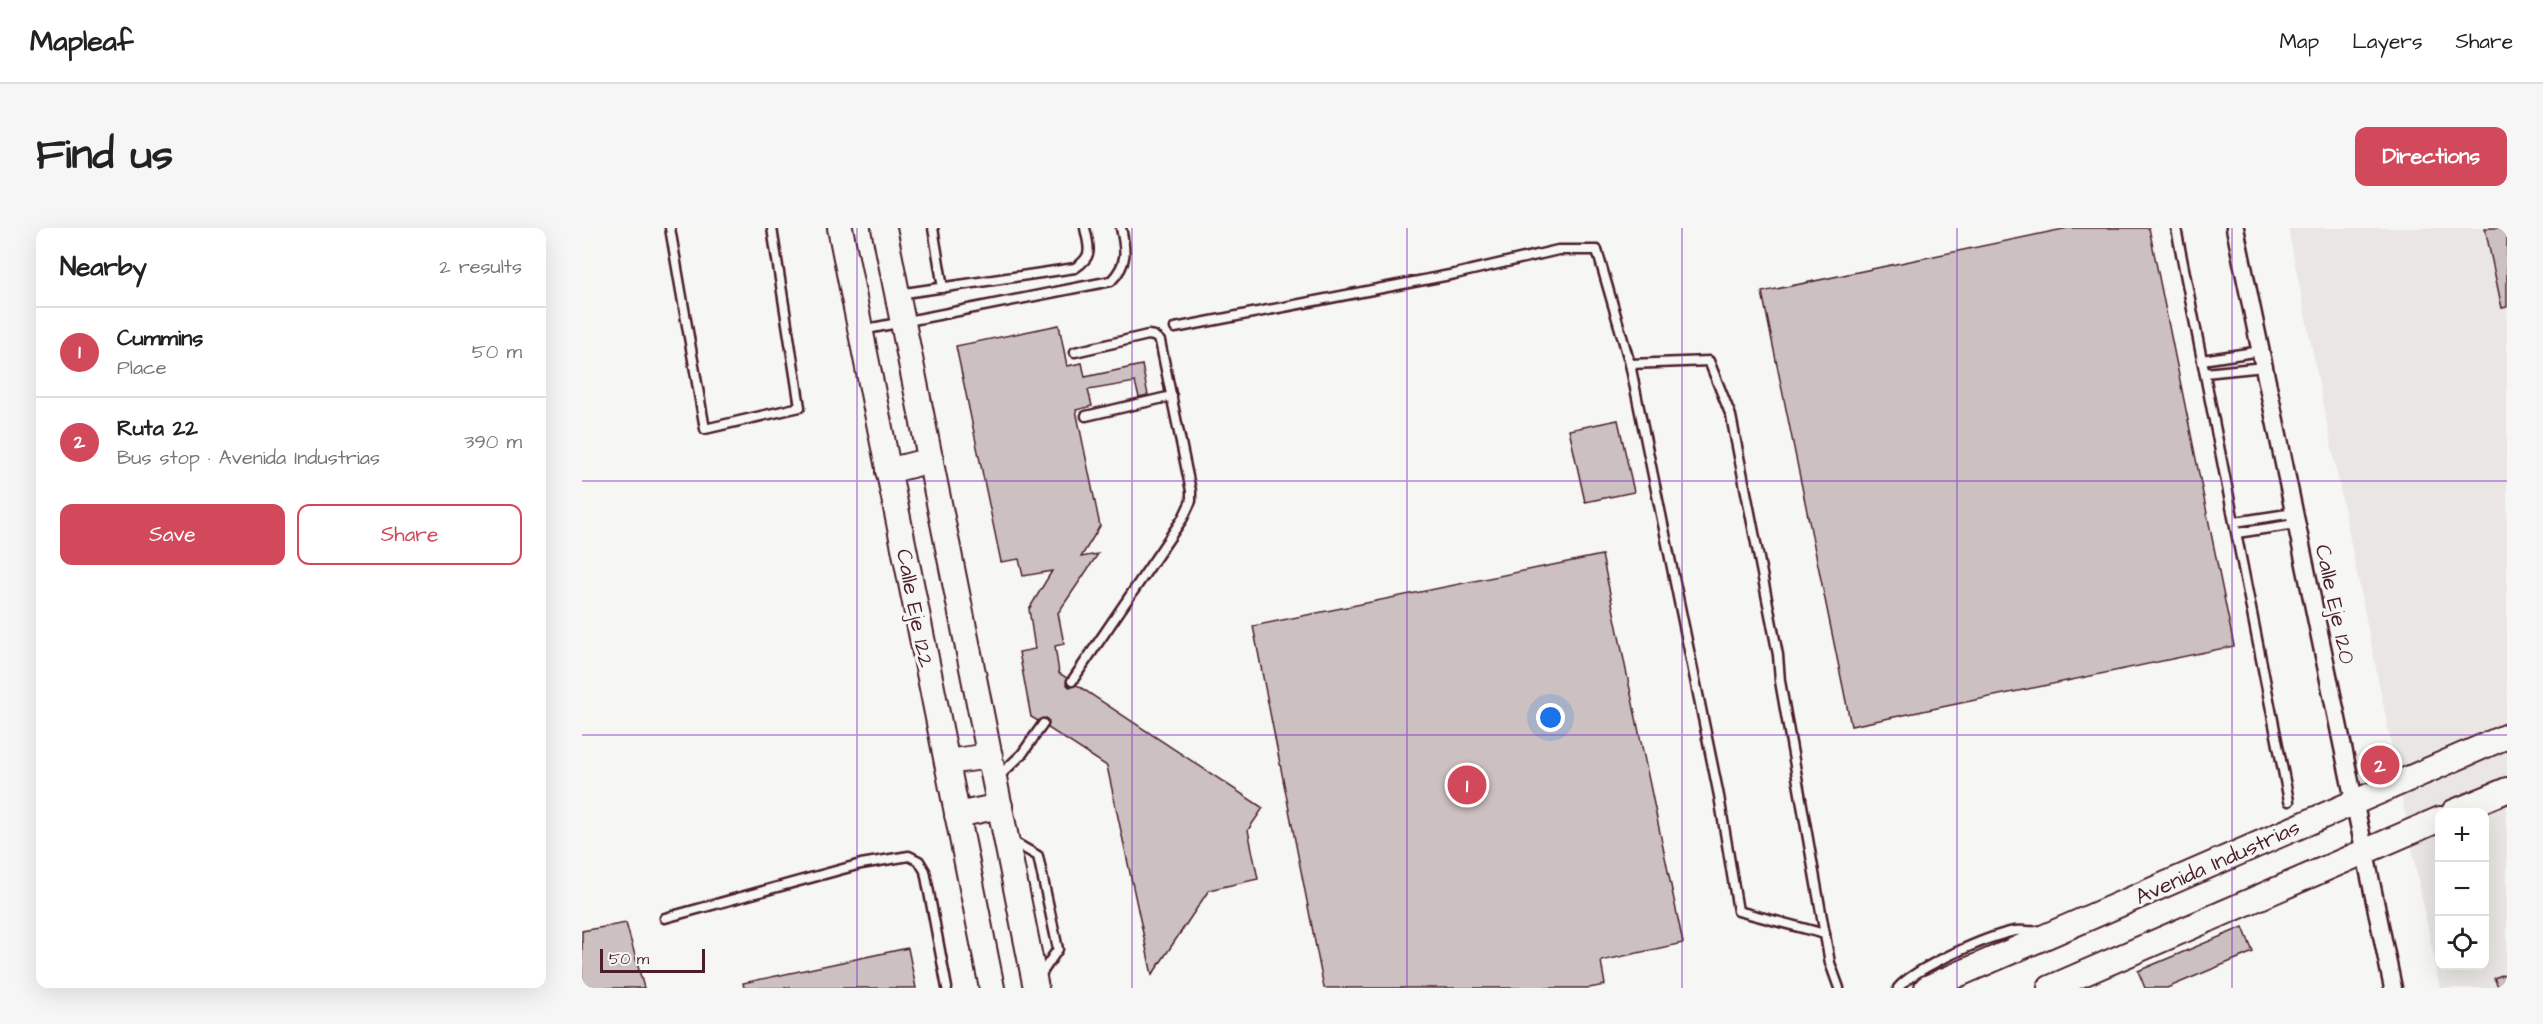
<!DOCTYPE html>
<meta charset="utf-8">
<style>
:root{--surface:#fff;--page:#f6f6f6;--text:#222;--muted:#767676;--line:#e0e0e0;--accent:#d1495b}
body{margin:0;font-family:"Architects Daughter",sans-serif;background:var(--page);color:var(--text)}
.controls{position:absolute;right:18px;bottom:18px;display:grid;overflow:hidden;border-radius:12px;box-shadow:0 6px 24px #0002}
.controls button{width:54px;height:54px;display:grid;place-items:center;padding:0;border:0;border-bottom:2px solid var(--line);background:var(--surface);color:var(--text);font:30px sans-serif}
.scale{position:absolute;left:18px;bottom:15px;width:105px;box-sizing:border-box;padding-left:6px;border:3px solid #4a1f2b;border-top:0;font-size:16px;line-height:21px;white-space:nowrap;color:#4a1f2b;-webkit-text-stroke:4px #f6f6f2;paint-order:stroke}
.you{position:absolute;left:969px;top:490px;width:21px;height:21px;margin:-15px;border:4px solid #fff;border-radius:50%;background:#1a73e8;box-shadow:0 0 0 9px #1a73e833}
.badge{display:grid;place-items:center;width:39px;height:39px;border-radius:50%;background:var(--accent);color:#fff;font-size:20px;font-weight:700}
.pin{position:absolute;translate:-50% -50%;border:3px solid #fff;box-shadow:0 2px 6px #0006}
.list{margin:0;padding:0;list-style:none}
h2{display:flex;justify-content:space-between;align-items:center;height:78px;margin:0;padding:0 24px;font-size:26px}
h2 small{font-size:20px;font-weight:400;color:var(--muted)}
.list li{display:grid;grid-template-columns:39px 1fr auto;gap:18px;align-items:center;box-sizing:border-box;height:90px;padding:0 24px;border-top:2px solid var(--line)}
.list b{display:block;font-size:22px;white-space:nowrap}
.list p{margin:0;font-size:20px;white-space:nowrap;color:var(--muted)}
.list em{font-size:20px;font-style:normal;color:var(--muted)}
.actions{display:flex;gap:12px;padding:18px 24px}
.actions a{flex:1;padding:14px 0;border:2px solid var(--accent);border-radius:12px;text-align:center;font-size:21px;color:var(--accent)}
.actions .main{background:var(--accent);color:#fff}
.icon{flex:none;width:33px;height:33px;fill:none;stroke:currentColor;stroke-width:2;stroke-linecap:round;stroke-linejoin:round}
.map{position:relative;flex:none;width:1925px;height:760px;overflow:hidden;border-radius:12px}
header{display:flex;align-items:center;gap:36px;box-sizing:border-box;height:84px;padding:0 30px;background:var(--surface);border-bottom:2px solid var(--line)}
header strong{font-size:28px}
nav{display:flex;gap:33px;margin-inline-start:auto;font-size:21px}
.intro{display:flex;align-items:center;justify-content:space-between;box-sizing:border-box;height:144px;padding:0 36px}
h1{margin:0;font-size:42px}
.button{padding:15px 27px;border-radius:12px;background:var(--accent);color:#fff;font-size:21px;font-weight:700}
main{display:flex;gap:36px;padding:0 36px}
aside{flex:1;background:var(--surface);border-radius:12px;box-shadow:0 6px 24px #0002}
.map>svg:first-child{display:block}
</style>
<header>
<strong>Mapleaf</strong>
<nav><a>Map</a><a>Layers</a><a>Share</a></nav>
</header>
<div class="intro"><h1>Find us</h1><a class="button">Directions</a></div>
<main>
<aside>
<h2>Nearby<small>2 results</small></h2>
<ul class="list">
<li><span class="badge">1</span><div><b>Cummins</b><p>Place</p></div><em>50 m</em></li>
<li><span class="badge">2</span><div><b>Ruta 22</b><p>Bus stop · Avenida Industrias</p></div><em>390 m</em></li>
</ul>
<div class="actions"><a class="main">Save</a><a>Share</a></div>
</aside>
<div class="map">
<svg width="1925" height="760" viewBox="0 0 1925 760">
<rect width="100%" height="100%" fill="#f6f6f2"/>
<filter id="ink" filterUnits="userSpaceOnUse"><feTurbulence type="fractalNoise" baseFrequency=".0167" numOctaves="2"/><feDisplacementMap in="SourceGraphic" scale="12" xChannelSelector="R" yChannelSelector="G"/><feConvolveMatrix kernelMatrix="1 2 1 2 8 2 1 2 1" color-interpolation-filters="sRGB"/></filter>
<g filter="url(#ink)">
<path fill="#e9e6e3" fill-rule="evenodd" d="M1706,0H1925V760H1858ZM1858,584H1902V738H1858Z"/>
<g fill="#ccc1c0" stroke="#4a1f2b" stroke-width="1.5">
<polygon points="1486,0 1567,0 1652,418 1269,498 1180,64"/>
<polygon points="1903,0 1925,0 1925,79 1920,80"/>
<polygon points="477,97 485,138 500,135 503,149 560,137 566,167 557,169 553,154 506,162 510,178 494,182 518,298 499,329 516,326 476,385 482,416 473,418 477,445 485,450 484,455 487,459 495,457 681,580 666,602 676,651 627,662 570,747 525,538 466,500 467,494 464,490 456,493 449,489 437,424 453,421 447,381 470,343 441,348 437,331 419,334 374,118"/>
<polygon points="1036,192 1052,264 1003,274 987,202"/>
<polygon points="1020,327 1101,715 1019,733 1023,757 1007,760 742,760 671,398"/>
<polygon points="44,695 62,760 0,760 0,703"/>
<polygon points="1661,699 1671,724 1585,760 1563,760 1556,743"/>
<polygon points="326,720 334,760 162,760 161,755"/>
<polygon points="1925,745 1925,760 1917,760 1912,750"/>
</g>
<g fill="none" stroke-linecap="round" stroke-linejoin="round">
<defs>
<g id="lane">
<polyline points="88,0 123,201 218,179 190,0"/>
<polyline points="351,0 361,60"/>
<polyline points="1594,0 1707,573"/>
<path d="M316,66L493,40C512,28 507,20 503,0"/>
<polyline points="593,100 873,46 976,22 1015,22 1048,136 1137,568 1156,683 1243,706"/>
<path d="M280,102L529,53C546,36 544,22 539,0"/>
<polyline points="1620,132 1679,123"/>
<polyline points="1048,136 1127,133 1149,188 1196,427 1198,453 1248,735 1257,760"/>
<polyline points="1623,145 1682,139"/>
<polyline points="504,188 590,168"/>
<polyline points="1653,294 1712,285"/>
<polyline points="1655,305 1714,296"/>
<polyline points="490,453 601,290 609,273 609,263 578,113 572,108 566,107 493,124"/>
<polyline points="415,550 440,526 461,496"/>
<polyline points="428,612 456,628 476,721 457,749"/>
<polyline points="83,690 279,636 327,628 337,633 343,643 365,760"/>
<path d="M1316,760C1333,740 1406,708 1433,703C1440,702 1449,704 1456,703"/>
</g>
<polyline id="street" points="1653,0 1811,760"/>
<g id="secondary">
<polyline points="258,0 410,760"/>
<polyline points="302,0 454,760"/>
<polyline points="306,243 349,232"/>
<polyline points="365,534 408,528"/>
<polyline points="1872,584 1925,562"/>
<polyline points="375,587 418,578"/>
<polyline points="1345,760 1925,508"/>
<polyline points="1468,760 1858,591"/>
</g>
</defs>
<use href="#lane" stroke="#4a1f2b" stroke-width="13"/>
<use href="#street" stroke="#4a1f2b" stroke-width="21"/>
<use href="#secondary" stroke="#4a1f2b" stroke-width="28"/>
<use href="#lane" stroke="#f6f6f2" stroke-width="8"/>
<use href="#street" stroke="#f6f6f2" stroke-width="16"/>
<use href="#secondary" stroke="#f6f6f2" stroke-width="24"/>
</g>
</g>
<path fill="none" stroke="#7b2cbf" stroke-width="1.5" stroke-opacity="0.55" d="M275,0V760M550,0V760M825,0V760M1100,0V760M1375,0V760M1650,0V760M0,253H1925M0,507H1925"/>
<g text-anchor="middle" stroke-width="6" stroke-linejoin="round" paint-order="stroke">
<g font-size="22" fill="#4a1f2b" stroke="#f6f6f2">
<text transform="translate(1754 376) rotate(78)" y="8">Calle Eje 120</text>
<text transform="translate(334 380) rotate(79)" y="8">Calle Eje 122</text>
<text transform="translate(1635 633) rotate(-24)" y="8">Avenida Industrias</text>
</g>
</g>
</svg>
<div class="controls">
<button>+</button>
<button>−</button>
<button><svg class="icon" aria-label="locate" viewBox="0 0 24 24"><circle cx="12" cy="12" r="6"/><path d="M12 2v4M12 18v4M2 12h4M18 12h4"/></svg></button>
</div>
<div class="scale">50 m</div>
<div class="you"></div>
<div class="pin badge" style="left:885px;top:557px">1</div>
<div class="pin badge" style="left:1798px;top:537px">2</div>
</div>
</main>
